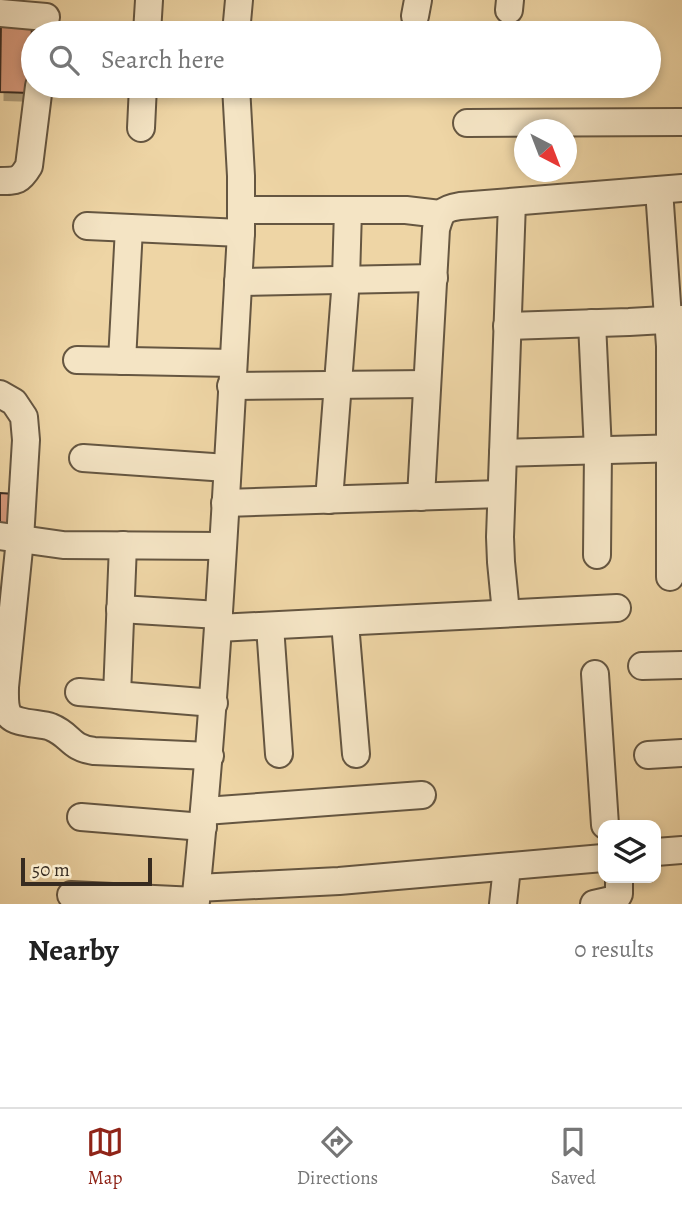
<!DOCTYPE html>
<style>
:root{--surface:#fff;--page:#f2f2f2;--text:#222;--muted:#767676;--line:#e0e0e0;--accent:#8f2418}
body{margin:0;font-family:Alegreya,serif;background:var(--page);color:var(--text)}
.controls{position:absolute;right:21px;bottom:21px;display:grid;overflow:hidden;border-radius:14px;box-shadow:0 4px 10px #0003}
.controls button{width:63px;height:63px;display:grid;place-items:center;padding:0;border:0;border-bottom:2px solid var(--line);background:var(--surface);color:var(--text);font:35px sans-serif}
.compass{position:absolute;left:514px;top:119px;width:63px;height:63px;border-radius:50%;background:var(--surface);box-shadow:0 4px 10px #0003;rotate:138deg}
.scale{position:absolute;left:21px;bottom:18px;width:131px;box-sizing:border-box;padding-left:7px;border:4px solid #372b20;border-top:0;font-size:19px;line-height:24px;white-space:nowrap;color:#372b20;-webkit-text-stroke:5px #f4e4c4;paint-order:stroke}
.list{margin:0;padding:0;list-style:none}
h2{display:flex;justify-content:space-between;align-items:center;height:91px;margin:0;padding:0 28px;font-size:30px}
h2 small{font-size:23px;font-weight:400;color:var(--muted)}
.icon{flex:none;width:38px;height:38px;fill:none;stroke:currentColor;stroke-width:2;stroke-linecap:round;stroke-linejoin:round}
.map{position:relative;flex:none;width:682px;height:904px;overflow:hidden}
.search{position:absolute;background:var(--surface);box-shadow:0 4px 10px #0003;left:21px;right:21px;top:21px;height:77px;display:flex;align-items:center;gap:18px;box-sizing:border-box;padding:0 24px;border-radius:38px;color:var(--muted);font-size:26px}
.sheet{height:203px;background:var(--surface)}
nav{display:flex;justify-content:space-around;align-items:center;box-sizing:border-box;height:98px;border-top:2px solid var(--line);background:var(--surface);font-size:19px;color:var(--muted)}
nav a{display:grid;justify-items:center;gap:4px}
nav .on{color:var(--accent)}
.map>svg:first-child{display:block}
</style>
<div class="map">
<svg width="682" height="904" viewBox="0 0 682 904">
<defs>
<filter id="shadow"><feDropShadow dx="4.5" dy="8" stdDeviation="0" flood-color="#0004"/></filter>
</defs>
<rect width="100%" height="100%" fill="#eed5a5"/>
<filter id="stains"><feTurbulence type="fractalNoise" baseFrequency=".00286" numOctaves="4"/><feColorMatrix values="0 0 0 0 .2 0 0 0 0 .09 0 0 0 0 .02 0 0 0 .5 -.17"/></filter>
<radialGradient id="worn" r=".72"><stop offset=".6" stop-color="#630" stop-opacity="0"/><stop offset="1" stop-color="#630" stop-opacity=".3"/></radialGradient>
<g fill="#d89a7d" stroke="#372b20" stroke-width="2" filter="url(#shadow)">
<polygon points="1,21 32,22 30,93 0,92"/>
<polygon points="0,493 15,494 11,528 0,527"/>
</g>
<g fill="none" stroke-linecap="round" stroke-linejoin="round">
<defs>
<g id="minor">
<polyline points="509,10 510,0"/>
<polyline points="0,13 46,17"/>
<polyline points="415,16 418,0"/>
<polyline points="147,33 149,0"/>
<polyline points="236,33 239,0"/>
<polyline points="467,123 682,122"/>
<polyline points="141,128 143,86"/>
<path d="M0,181C17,181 20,181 29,166L39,86"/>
<polyline points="659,190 670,346 670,577"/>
<polyline points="241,210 406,210 440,214"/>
<polyline points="87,226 241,233"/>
<polyline points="238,282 434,278"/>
<polyline points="592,323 598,451 597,555"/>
<polyline points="507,326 629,322 682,319"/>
<polyline points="77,360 232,363"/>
<polyline points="122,361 129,228"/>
<polyline points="231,386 427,384"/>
<path d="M0,394L14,402L24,417L26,440L20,539L5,687C5,695 4,708 9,715C15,724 40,723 51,727C71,735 70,748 94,751L210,756"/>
<polyline points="503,453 682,448"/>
<polyline points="83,458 227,468"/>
<path d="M421,497L436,229C441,212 442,209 460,206L682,188"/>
<polyline points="329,500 346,279 348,210"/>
<polyline points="225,503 501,494"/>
<polyline points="0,536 63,545 222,546"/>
<polyline points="120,609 219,615"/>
<polyline points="506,613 501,562 500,537 512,202"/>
<polyline points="345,623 356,754"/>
<polyline points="270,626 279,754"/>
<polyline points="218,628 617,608"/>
<polyline points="642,666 682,665"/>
<polyline points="595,674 605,825"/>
<polyline points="79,692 214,703"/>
<polyline points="117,695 123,545"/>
<polyline points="648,755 682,753"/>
<polyline points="205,811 422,795"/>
<polyline points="81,817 203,827"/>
<polyline points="656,852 682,850"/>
<polyline points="197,888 339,881 603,858"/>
<polyline points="71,895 196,901"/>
<path d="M195,904C218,681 228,457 241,233V176L236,86"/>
<polyline points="503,904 507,867"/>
<polyline points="594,904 616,899 619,894 619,878"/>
</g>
</defs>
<use href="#minor" stroke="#655641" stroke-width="30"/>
<use href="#minor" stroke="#f4e4c4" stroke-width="26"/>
</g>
<rect width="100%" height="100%" filter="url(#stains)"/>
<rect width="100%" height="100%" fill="url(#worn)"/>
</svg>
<div class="controls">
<button><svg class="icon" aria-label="layers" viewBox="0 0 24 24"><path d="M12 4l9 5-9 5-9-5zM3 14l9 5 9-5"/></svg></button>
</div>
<svg class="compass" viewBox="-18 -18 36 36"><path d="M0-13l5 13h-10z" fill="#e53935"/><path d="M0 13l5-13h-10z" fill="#767676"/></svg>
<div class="scale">50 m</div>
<div class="search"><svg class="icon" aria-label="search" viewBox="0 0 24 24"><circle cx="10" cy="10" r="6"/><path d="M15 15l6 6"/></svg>Search here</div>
</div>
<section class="sheet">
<h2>Nearby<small>0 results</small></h2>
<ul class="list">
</ul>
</section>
<nav>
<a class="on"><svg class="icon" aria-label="map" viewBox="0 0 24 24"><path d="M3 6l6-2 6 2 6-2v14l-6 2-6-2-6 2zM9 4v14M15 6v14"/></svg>Map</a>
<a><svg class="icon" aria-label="directions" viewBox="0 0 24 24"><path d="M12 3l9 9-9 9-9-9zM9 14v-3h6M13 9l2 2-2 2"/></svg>Directions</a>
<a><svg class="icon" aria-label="saved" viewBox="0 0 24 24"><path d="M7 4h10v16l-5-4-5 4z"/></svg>Saved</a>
</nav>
